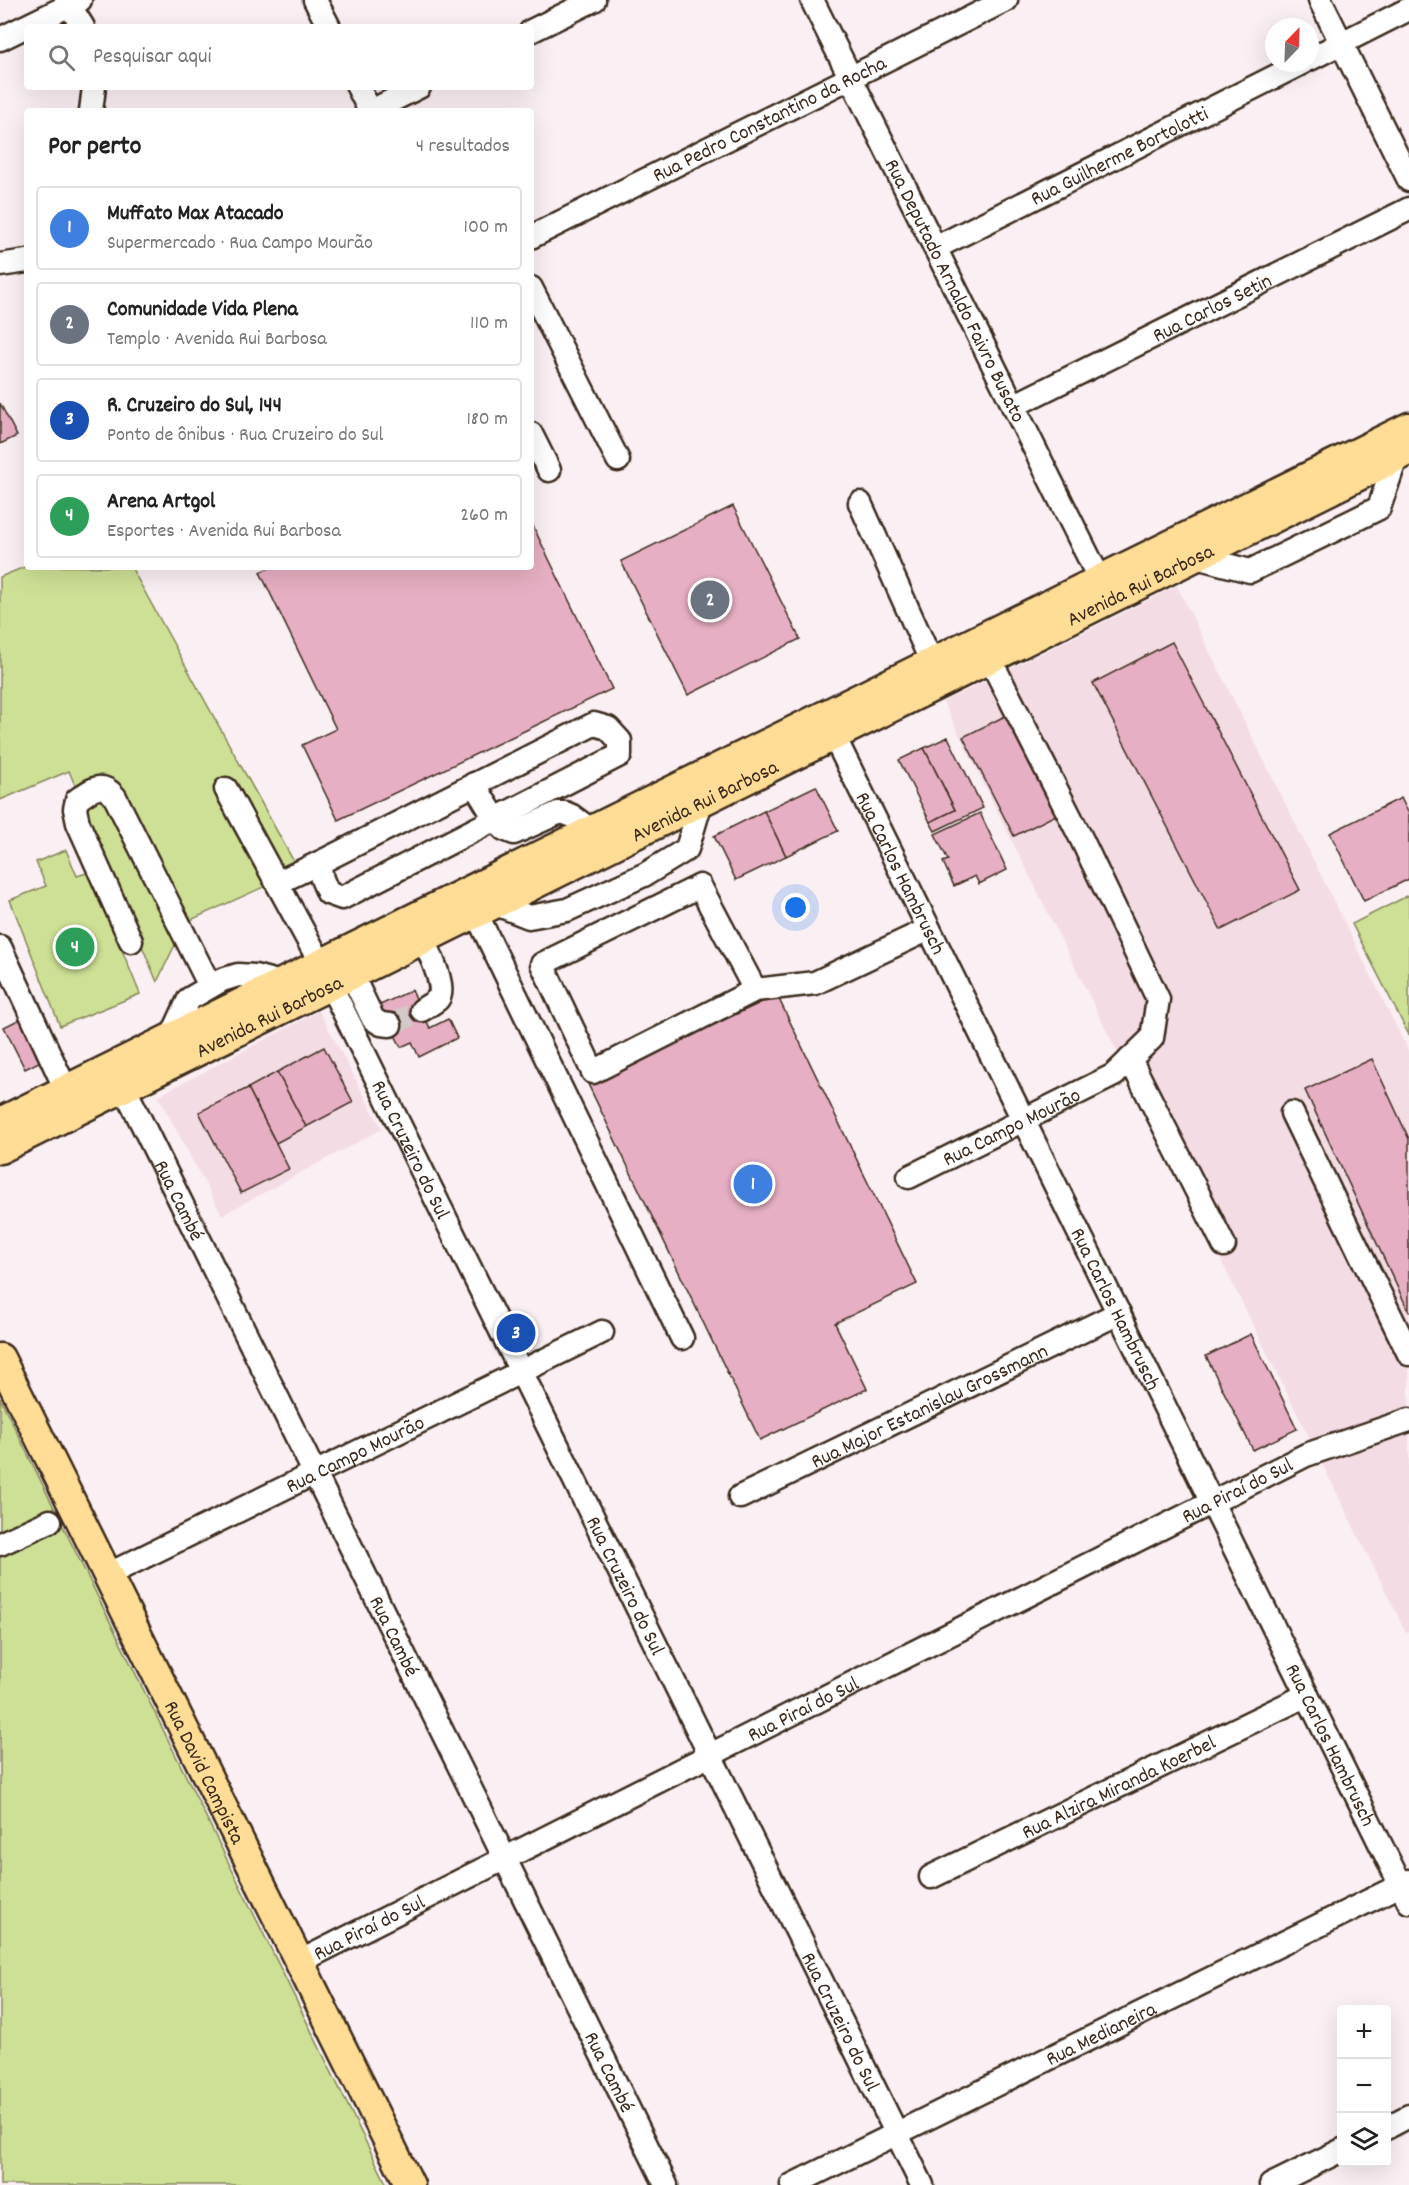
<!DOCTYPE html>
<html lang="pt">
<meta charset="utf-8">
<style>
:root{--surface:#fff;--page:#f6f6f6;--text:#222;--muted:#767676;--line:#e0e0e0;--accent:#d93025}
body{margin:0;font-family:Dekko,sans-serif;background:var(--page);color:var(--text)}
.controls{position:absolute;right:18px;bottom:18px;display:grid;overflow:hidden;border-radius:6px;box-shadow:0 6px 24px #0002}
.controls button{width:54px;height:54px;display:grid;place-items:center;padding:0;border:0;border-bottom:2px solid var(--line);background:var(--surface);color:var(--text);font:30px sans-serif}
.compass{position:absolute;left:1265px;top:18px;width:54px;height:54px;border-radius:50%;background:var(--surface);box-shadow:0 6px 24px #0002;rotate:23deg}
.you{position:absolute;left:796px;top:908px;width:21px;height:21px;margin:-15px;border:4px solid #fff;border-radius:50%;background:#1a73e8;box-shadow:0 0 0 9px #1a73e833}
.badge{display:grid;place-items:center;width:39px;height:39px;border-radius:50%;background:var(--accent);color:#fff;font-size:20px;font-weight:700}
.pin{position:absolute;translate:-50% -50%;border:3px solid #fff;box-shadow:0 2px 6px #0006}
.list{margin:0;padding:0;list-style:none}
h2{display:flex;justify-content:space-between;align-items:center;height:78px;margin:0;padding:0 24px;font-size:26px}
h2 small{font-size:20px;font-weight:400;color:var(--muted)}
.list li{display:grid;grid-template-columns:39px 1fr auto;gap:18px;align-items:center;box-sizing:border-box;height:84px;margin:0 12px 12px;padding:0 12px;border:2px solid var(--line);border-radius:6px}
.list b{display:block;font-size:22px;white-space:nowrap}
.list p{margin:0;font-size:20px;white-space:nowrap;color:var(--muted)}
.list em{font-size:20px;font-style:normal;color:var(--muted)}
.icon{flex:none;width:33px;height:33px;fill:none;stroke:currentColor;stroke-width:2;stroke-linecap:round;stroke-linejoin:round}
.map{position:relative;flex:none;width:1409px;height:2185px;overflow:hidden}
.search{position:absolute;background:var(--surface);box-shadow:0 6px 24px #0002;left:24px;top:24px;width:510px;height:66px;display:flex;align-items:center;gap:15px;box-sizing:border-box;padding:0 21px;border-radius:6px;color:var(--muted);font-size:22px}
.panel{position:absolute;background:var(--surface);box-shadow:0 6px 24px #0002;left:24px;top:108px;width:510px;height:462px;border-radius:6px}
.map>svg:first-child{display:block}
</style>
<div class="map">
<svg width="1409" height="2185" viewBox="0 0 1409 2185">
<rect width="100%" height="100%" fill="#faeff3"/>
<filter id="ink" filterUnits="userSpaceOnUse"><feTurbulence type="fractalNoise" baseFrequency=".0167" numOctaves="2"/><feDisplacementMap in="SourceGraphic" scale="12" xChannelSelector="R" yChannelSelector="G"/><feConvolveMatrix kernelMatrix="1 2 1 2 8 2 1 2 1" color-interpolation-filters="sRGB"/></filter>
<g filter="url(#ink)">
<g fill="#f4dce5">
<polygon points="1177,586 1409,1052 1409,1631 1406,1632 943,702"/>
<polygon points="319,1011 382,1129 222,1215 158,1096"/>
</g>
<g fill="#cee095" stroke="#84855a" stroke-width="1.5">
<polygon points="27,566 131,567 299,871 186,922 157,982 69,771 0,800 0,577"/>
<polygon points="66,850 77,876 90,872 140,994 60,1026 10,900 46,886 36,862"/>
<polygon points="1409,895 1409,1035 1352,924"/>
<polygon points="0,1398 387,2185 0,2185"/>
</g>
<g fill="#e7afc3" stroke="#3b2a1e" stroke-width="1.5">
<polygon points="0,403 17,436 0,444"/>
<polygon points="733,506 800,639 688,695 621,561"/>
<polygon points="531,522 612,689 338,820 302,745 336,729 260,572 271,567 531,567"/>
<polygon points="1172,642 1300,890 1221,930 1093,683"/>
<polygon points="1009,714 1060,813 1014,836 963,737"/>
<polygon points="948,737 983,808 935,831 930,822 955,810 924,748"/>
<polygon points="924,748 955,810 930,822 899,760"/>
<polygon points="816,786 838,831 786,856 764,811"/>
<polygon points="1401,798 1409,814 1409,879 1364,901 1330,833"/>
<polygon points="764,811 786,856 736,880 714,836"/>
<polygon points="980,813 1007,870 979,884 975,876 954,886 943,862 948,860 935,834"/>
<polygon points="412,990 430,1028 448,1019 457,1038 419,1057 412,1042 401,1047 380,1005"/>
<polygon points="777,995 917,1284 835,1323 867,1389 760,1440 588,1084"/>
<polygon points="20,1019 41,1061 25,1069 4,1027"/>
<polygon points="324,1047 353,1102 306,1127 277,1072"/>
<polygon points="1372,1059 1409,1139 1409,1312 1305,1090"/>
<polygon points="277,1072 306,1127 276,1143 248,1088"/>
<polygon points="248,1088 289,1169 241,1193 199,1112"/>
<polygon points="1251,1334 1297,1429 1253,1450 1206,1356"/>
</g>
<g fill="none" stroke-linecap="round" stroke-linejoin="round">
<polyline stroke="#d4c8c8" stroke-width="22" stroke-dasharray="22 11" stroke-linecap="butt" points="390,1025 422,1010"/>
<defs>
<g id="minor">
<polyline points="66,0 83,27"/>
<polyline points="315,0 329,27"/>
<path id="s1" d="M812,0L1100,580"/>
<polyline points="1320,0 1409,180"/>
<polyline points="531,31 594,0"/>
<polyline points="0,39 80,0"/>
<polyline points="1310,59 1409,9"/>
<polyline points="358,87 370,111"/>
<polyline points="91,111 94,87"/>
<polyline points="371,111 419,87"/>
<path id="s2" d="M531,237L1006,0"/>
<path id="s3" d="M935,248L1302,63"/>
<polyline points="0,265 27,261"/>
<polyline points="531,288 618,460"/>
<path id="s4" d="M1013,406L1409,209"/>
<polyline points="531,434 549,470"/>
<polyline points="860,503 932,663"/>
<polyline points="1196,557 1250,571 1379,508 1396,458"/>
<path id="s5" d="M827,722L1409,1902"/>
<polygon points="594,724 608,728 620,741 620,755 342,898 328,893 322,879 319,863"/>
<polyline points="474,784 496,820 504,829 514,833 558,813 565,813 572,816 591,830"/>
<polyline points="226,789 321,964"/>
<polyline points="277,883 319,863"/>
<polyline points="496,904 529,917 567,910 646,874 687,849 701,802"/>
<polyline points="476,913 682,1338"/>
<path d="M131,941L78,823L75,809L77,800C91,790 101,780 115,797L210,986"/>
<polyline points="0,947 66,1090"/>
<polyline points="352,975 373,1019 381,1024 390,1025"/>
<path id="s6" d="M331,986L922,2185"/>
<polyline points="755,990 700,886 542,964 593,1072 755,990 815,983 929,929"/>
<path d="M422,1010C427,1006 434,1003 438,999C447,987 429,953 424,939"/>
<polyline points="171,1038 189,999 222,980 238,975 255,976 281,983"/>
<polyline points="1130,1059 1224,1245"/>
<path id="s7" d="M124,1087L666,2185"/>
<polyline points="1292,1113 1409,1354"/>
<path id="s8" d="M909,1177L1114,1075L1152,1038L1158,999L1082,840L990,659"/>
<path id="s9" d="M740,1497L1119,1313"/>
<polyline points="0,1544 50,1521"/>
<path id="s10" d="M107,1575L602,1332"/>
<path id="s11" d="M931,1877L1307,1695"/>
<path id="s12" d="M299,1962L1306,1455L1409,1420"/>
<polyline points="1386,2128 1409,2116"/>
<path id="s13" d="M792,2185L1409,1881"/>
<polyline points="1271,2185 1342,2150"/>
</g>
<g id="major">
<polyline points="0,1122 1409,427"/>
<path id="s14" d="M0,1149L1409,451"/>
<path id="s15" d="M0,1358L410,2185"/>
</g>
</defs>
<use href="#minor" stroke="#3b2a1e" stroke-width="27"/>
<use href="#major" stroke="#3b2a1e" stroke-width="33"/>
<use href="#minor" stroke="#fff" stroke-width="22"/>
<use href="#major" stroke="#ffdd96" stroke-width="28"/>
</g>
</g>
<g text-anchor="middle" stroke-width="4.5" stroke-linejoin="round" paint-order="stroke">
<g font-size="21" fill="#3b2a1e" stroke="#fff">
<text dy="7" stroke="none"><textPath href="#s2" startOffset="266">Rua Pedro Constantino da Rocha</textPath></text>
<text dy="7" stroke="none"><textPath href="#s3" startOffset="206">Rua Guilherme Bortolotti</textPath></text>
<text dy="7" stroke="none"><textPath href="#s1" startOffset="324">Rua Deputado Arnaldo Faivro Busato</textPath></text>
<text dy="7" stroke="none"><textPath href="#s4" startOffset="222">Rua Carlos Setin</textPath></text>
<text dy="7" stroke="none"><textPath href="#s14" startOffset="1272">Avenida Rui Barbosa</textPath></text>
<text dy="7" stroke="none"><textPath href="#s14" startOffset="786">Avenida Rui Barbosa</textPath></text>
<text dy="7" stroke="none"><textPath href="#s5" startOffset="168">Rua Carlos Hambrusch</textPath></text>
<text dy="7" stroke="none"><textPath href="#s14" startOffset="300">Avenida Rui Barbosa</textPath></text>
<text dy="7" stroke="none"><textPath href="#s8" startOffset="114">Rua Campo Mourão</textPath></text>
<text dy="7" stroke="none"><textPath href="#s6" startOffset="182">Rua Cruzeiro do Sul</textPath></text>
<text dy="7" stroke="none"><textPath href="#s7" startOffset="126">Rua Cambé</textPath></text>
<text dy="7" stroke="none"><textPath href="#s5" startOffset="654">Rua Carlos Hambrusch</textPath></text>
<text dy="7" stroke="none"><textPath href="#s9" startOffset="210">Rua Major Estanislau Grossmann</textPath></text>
<text dy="7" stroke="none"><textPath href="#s10" startOffset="276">Rua Campo Mourão</textPath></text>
<text dy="7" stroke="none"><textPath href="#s12" startOffset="1050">Rua Piraí do Sul</textPath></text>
<text dy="7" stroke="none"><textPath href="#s6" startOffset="668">Rua Cruzeiro do Sul</textPath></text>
<text dy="7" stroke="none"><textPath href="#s7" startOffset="612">Rua Cambé</textPath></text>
<text dy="7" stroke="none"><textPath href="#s12" startOffset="564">Rua Piraí do Sul</textPath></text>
<text dy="7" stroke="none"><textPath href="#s5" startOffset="1140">Rua Carlos Hambrusch</textPath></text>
<text dy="7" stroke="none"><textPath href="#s15" startOffset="462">Rua David Campista</textPath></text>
<text dy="7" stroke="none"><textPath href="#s11" startOffset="208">Rua Alzira Miranda Koerbel</textPath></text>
<text dy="7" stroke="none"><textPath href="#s12" startOffset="78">Rua Piraí do Sul</textPath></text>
<text dy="7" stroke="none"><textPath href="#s6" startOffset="1154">Rua Cruzeiro do Sul</textPath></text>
<text dy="7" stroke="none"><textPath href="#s13" startOffset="344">Rua Medianeira</textPath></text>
<text dy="7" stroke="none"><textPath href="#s7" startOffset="1098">Rua Cambé</textPath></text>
</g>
</g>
</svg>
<div class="controls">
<button>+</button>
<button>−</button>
<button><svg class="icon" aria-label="layers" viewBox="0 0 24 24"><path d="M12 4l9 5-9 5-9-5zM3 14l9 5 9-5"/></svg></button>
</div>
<svg class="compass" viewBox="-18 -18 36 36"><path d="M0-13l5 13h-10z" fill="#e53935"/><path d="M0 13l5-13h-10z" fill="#767676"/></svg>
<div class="you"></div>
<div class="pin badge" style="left:753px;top:1184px;background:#3f7fe0">1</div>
<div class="pin badge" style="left:710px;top:600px;background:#6b7280">2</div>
<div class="pin badge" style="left:516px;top:1333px;background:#1a4fb4">3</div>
<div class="pin badge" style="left:75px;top:947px;background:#2e9e5b">4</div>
<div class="search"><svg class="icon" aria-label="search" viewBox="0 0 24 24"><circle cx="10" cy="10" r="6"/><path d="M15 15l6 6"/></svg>Pesquisar aqui</div>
<section class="panel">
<h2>Por perto<small>4 resultados</small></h2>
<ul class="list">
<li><span class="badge" style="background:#3f7fe0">1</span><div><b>Muffato Max Atacado</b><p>Supermercado · Rua Campo Mourão</p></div><em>100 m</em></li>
<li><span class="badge" style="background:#6b7280">2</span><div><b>Comunidade Vida Plena</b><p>Templo · Avenida Rui Barbosa</p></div><em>110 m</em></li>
<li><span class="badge" style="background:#1a4fb4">3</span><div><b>R. Cruzeiro do Sul, 144</b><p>Ponto de ônibus · Rua Cruzeiro do Sul</p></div><em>180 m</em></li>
<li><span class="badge" style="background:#2e9e5b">4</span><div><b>Arena Artgol</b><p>Esportes · Avenida Rui Barbosa</p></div><em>260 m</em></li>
</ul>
</section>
</div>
